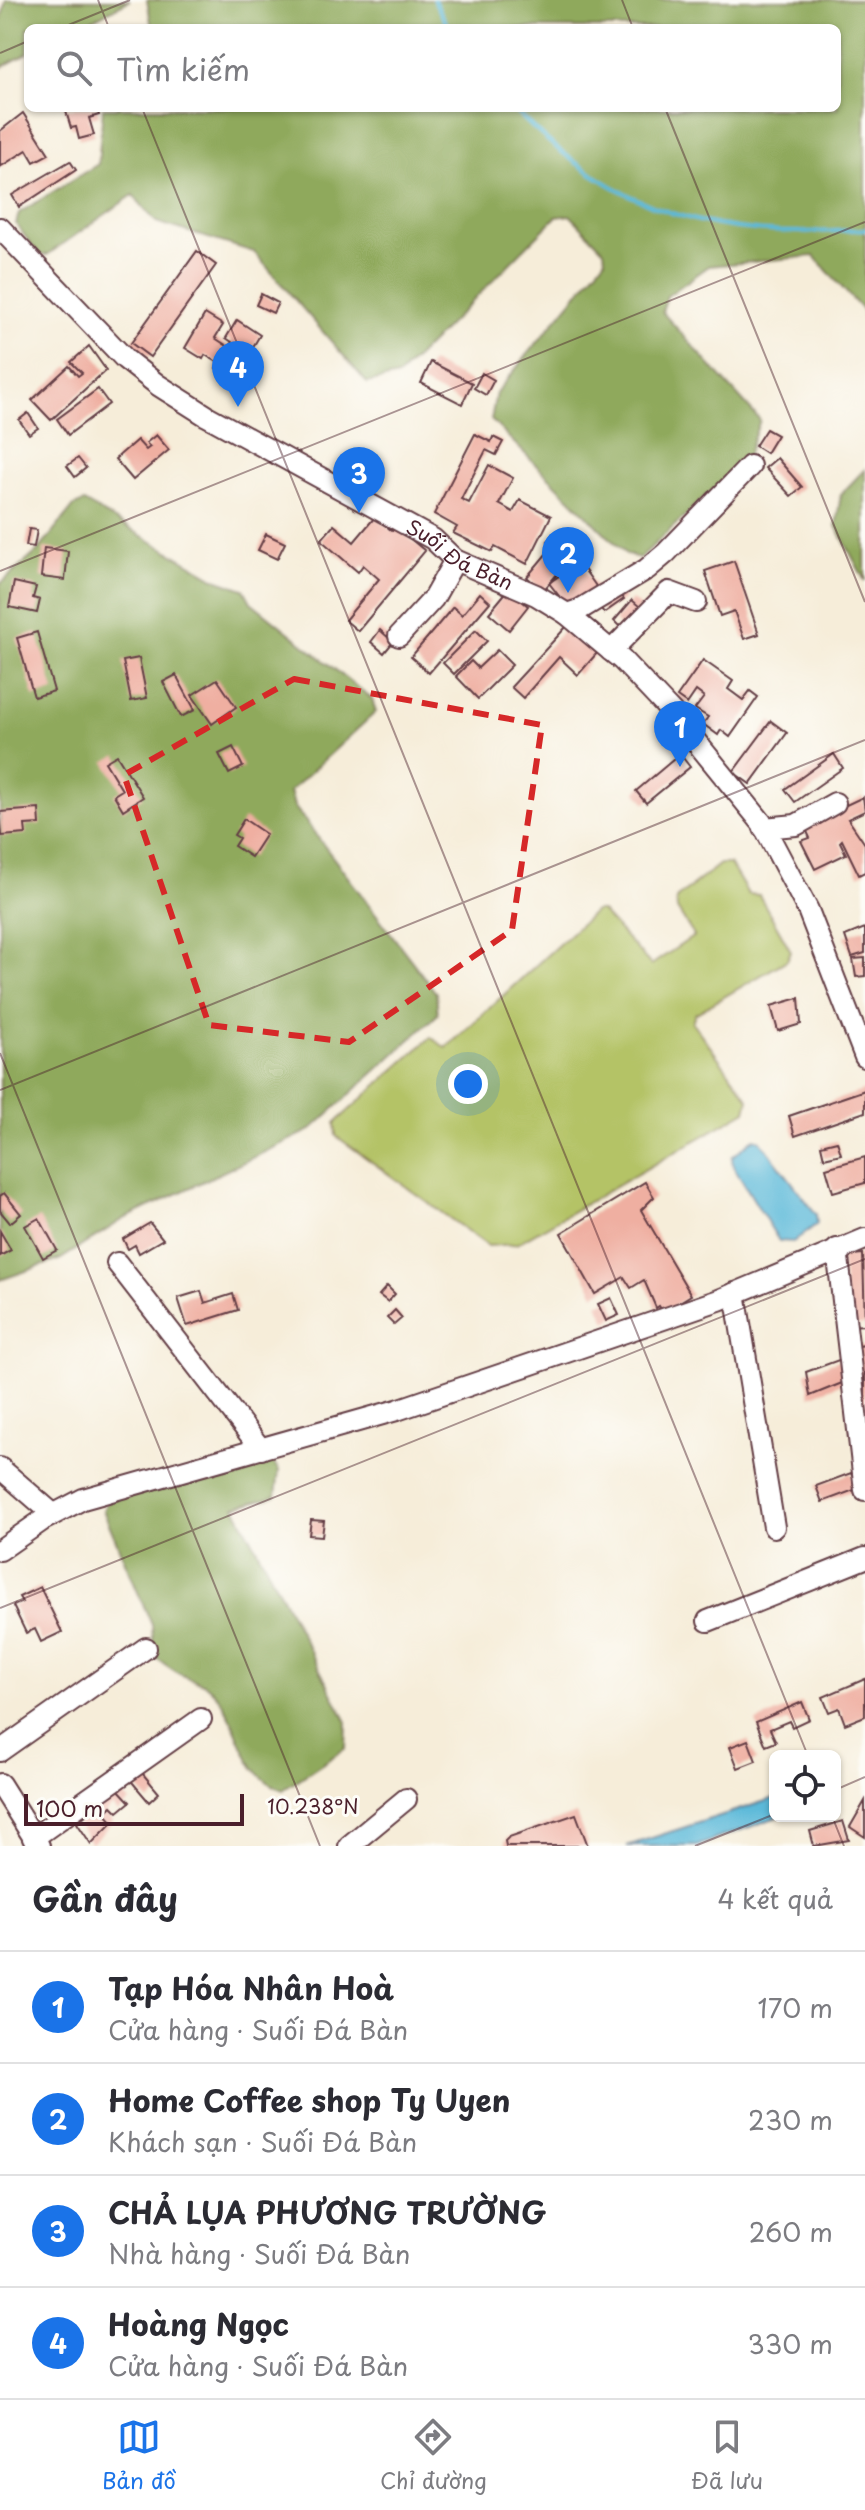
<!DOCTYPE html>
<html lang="vi">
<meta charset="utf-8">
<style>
:root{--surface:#fff;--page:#f7f7f7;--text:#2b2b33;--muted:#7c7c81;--line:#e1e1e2;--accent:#1a73e8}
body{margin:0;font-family:"Playpen Sans",sans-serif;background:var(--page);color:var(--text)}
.controls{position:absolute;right:24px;bottom:24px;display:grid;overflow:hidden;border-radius:12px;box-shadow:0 2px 6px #0004}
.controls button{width:72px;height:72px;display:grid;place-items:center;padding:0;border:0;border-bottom:2px solid var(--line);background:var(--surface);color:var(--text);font:40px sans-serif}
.scale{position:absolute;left:24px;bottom:20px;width:220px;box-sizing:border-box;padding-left:8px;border:4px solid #4a1f2b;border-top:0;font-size:22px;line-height:28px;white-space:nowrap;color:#4a1f2b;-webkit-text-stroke:6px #fdfcf7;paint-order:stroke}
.you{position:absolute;left:468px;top:1084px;width:28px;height:28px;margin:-20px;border:6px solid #fff;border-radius:50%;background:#1a73e8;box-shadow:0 0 0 12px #1a73e833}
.badge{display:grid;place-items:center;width:52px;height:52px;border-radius:50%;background:var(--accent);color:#fff;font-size:26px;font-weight:700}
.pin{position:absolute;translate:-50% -66px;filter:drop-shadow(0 2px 4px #0008)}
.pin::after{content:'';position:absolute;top:42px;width:28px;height:24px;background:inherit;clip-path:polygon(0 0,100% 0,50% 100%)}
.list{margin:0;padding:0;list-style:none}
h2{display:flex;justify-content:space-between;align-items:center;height:104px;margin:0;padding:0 32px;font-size:34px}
h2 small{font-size:26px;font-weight:400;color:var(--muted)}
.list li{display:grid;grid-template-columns:52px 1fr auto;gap:24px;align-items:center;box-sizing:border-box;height:112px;padding:0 32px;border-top:2px solid var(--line)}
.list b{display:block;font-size:30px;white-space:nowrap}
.list p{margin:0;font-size:26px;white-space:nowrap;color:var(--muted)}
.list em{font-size:26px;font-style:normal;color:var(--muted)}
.icon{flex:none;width:44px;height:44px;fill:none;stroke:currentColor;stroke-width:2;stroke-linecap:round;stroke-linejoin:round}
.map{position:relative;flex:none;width:865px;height:1846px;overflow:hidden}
.search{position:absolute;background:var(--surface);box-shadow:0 2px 6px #0004;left:24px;right:24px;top:24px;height:88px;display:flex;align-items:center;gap:20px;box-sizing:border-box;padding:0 28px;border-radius:12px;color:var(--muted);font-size:30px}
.sheet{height:552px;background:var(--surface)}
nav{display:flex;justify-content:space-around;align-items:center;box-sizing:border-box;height:112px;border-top:2px solid var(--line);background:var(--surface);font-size:22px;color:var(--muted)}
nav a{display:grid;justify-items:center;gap:4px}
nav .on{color:var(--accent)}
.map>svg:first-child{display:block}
</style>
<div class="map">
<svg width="865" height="1846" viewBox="0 0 865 1846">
<rect width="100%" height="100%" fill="#fdfcf7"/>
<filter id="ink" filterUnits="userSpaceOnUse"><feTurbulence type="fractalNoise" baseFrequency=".0125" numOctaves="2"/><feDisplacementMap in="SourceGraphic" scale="16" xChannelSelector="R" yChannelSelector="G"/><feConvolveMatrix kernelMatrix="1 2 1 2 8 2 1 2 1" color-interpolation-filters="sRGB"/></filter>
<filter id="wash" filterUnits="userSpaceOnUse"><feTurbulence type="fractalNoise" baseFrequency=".006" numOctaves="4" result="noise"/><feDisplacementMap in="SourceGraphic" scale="32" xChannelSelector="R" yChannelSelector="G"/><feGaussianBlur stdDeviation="1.8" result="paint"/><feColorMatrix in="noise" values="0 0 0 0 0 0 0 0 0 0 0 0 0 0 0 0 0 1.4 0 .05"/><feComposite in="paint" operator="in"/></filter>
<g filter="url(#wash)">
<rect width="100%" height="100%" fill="#f6edd9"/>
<polygon fill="#b4c366" stroke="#7f7148" stroke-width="2" points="720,864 730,864 748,894 759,895 791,951 787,960 695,1014 692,1022 749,1099 746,1111 516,1244 488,1246 336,1136 335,1123 431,1037 446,1048 595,911 601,911 651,965 694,936 677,909 676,899"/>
<g fill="#8fa95b" stroke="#6c6443" stroke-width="2">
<polygon points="6,0 130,0 76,28 28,28 28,53 0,68 0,26"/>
<polygon points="147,0 865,0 865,328 863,311 814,256 709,266 667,296 662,312 760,420 746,459 640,558 627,555 491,420 496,393 605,260 604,250 570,215 556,217 398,376 367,383 254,252 156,222 133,195 47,255 39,255 16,224 19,213 98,164 103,108 837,108 837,28 152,28"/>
<polygon points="865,469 865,581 836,526 841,494"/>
<polygon points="84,502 218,580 244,589 251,602 372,699 376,712 290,791 294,806 436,993 438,1014 311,1130 124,1219 61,1259 0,1280 0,584 38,551 74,506"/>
<path d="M267,1455L279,1470L276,1496L235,1507L347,1722L346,1748L283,1790C236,1773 243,1718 209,1687C203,1681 193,1680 186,1677C175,1672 164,1663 154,1657L152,1625L103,1510L109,1497Z"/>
</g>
<g fill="#5bb9d9" stroke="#526c82" stroke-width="2">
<polygon points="755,1138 760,1140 816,1214 817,1224 793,1242 779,1241 733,1166 732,1157"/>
<polygon points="775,1798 775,1816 780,1816 697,1846 627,1846"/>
</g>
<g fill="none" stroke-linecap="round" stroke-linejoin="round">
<g stroke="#5bb9d9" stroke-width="4">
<polyline points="434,0 449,28"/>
<path d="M512,108C621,215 715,242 865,229"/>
</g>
</g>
<g id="blocks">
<g fill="#efafa1">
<polygon points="65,108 97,108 99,115 89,118 94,135 79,139 76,127 71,128"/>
<polygon points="23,113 49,154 34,162 27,150 0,167 0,131"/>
<polygon points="70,161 76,170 19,207 12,195"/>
<polygon points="197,251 216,265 150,357 131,343"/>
<polygon points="261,294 278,303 273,313 256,305"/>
<polygon points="205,314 223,325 215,338 229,347 232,342 226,338 237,320 260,335 234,379 216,368 219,363 205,355 203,359 185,348"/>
<polygon points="89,346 106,370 51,420 32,400 69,366 78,376 82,373 71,362"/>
<polygon points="431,362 472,383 462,404 421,383"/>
<polygon points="482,373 494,380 486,395 474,388"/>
<polygon points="98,389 109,404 68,435 57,419"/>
<polygon points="28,413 38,428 29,434 19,420"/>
<polygon points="766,429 777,435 766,453 755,446"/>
<polygon points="475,434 491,442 493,437 503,442 496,455 486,450 461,499 469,503 489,465 513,478 499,504 513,512 520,500 551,516 527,564 495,547 492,552 453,533 457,527 434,514"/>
<polygon points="156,435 169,450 133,480 115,459 137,440 146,450 150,447 146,443"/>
<polygon points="78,458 86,468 75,477 67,466"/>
<polygon points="777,458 802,487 791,496 765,468"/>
<polygon points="375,517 392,531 396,527 425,551 358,631 345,620 379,579 363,565 358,572 321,540 334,525 354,542"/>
<polygon points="29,529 37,530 34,547 26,546"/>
<polygon points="560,529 569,539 557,551 548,541"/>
<polygon points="266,534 285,543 277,559 258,550"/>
<polygon points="44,548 68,551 65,580 41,577"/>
<polygon points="547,553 563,567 543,591 527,577"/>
<polygon points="734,561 759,634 744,639 734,611 720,616 705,571"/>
<polygon points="579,562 600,592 570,610 549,583"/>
<polygon points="14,582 36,587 33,598 40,600 37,613 9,607"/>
<polygon points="508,590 528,606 509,630 489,613"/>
<polygon points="618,590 624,599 604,613 598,604"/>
<polygon points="480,593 490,602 429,673 411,657 453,607 462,615"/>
<polygon points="632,600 640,607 622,629 614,621"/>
<polygon points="567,626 597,653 578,675 559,657 523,698 511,687"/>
<polygon points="380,630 393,642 384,653 371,642"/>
<polygon points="476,630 487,641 454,674 443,663"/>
<polygon points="37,632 54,691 34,697 17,638"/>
<polygon points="497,650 512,665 478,699 456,676 471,661 478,668"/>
<polygon points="139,658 147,698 131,701 123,661"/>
<polygon points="703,660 733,681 728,689 743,700 750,691 758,697 730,737 721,730 718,735 703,724 708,717 695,709 704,697 696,691 687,704 677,697"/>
<polygon points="176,675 195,710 181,717 163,682"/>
<polygon points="217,679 236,707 212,724 192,695"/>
<polygon points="771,721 787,733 750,784 733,772"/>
<polygon points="233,747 243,767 229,774 219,754"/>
<polygon points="680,754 690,767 646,803 636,791"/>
<polygon points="834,754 843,768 795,802 785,789"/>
<polygon points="117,755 143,797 123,810 114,795 122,790 105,762"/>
<polygon points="863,797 865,811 848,819 865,844 865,872 859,875 842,840 840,842 846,854 815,869 801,841 810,838 804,825"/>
<polygon points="39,809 40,824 25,825 26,834 2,836 0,812"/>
<polygon points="244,819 266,834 251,857 234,846 239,838 234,835"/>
<polygon points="865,928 865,953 852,957 845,936"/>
<polygon points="865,958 865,976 856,977 853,959"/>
<polygon points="799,998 801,1024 778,1031 771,1006"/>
<polygon points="865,1090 865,1112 795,1136 789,1116"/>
<polygon points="837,1141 841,1154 824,1158 821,1145"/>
<polygon points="865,1157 865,1183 833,1192 826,1168"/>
<polygon points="645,1182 654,1197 641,1210 691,1295 663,1312 659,1306 656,1308 644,1280 631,1288 624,1277 595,1294 561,1233"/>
<polygon points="4,1193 21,1214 10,1223 0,1211 0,1196"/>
<polygon points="39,1218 57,1250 43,1258 25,1226"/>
<polygon points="150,1223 163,1239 139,1253 135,1245 128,1249 123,1239"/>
<polygon points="0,1231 11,1250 0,1256"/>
<polygon points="863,1254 865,1325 849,1326 841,1256"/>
<polygon points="387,1286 395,1294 388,1302 379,1295"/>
<polygon points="201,1291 205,1303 233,1294 238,1310 187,1326 178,1298"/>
<polygon points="611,1298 619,1315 606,1321 598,1304"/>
<polygon points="395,1310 402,1318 394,1325 387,1318"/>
<polygon points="865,1345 865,1442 852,1347"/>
<polygon points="844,1358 847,1381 810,1396 806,1372"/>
<polygon points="851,1473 857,1489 822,1502 816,1486"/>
<polygon points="311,1520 324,1521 322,1536 309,1535"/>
<polygon points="40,1587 62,1632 41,1642 35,1629 26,1633 13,1606 22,1602 19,1597"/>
<polygon points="865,1679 865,1716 845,1724 839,1708 829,1712 823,1697"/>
<polygon points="802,1702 809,1719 792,1727 789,1721 770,1729 776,1742 766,1746 756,1722"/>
<polygon points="748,1740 756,1761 738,1768 730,1747"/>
<polygon points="137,1767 159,1793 149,1802 127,1776"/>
<polygon points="116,1787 130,1802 118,1812 112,1806 105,1813 113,1822 91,1844 77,1823"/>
<polygon points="865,1801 865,1837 850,1827"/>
<polygon points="576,1814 588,1846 506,1846 505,1841 509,1837"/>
<polygon points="843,1821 849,1840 814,1846 810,1831"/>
</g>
</g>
</g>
<g filter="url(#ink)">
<use href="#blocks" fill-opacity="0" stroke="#643e45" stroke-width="2"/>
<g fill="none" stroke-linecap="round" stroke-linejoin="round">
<defs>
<g id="minor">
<path id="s1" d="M0,228L125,359L158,385L207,416L433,539L455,560L536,595L567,614L622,660L676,717L762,823L808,910L865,1057"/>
<polyline points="567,614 579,610 647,569 666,553 750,466"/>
<polyline points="399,636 433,599 455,560"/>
<polyline points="611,651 669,592 696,602"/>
<polyline points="764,828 796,825 835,803"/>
<polyline points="837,1249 865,1490"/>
<polyline points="117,1263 261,1449"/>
<polyline points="735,1293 774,1527"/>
<polyline points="0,1468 53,1514"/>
<polyline points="0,1550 43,1520 83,1499 397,1410 719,1300 865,1239"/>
<polyline points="708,1621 865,1558"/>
<polyline points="0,1751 146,1648"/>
<polyline points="0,1784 39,1846"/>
<polyline points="33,1838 201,1719"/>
<polyline points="349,1846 406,1799"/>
</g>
</defs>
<use href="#minor" stroke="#643e45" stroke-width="24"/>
<use href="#minor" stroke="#fff" stroke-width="20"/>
</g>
</g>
<path fill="none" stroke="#d62828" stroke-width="6" stroke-dasharray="16 10" stroke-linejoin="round" d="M294,679L542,725L512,930L349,1042L209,1025L124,775Z"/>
<path fill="none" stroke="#4a1f2b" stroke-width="2" stroke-opacity="0.45" d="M98,0L109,28M622,0L633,28M61,28L130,0M0,53L28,41M142,108L808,1756M665,108L865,602M0,571L865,222M0,1053L320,1846M0,1090L865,740M0,1608L865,1259M835,1790L865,1777M832,1816L844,1846M695,1846L775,1814"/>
<g text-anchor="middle" stroke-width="6" stroke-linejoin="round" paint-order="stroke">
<g font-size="20" fill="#4a1f2b" stroke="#fdfcf7">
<text dy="7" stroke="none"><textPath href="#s1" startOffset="570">Suối Đá Bàn</textPath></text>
</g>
</g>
<g font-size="20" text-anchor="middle" fill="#4a1f2b" stroke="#fdfcf7" stroke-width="6" stroke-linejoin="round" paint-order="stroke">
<text x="313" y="1814">10.238°N</text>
</g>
</svg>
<div class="controls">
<button><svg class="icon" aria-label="locate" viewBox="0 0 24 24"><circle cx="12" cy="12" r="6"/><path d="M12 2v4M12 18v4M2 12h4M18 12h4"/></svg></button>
</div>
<div class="scale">100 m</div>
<div class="you"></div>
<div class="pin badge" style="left:680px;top:767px">1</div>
<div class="pin badge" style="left:568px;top:593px">2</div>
<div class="pin badge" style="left:359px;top:513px">3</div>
<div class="pin badge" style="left:238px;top:407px">4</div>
<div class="search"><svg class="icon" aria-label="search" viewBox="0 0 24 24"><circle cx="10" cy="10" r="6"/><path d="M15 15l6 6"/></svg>Tìm kiếm</div>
</div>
<section class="sheet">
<h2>Gần đây<small>4 kết quả</small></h2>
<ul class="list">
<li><span class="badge">1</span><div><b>Tạp Hóa Nhân Hoà</b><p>Cửa hàng · Suối Đá Bàn</p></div><em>170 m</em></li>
<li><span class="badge">2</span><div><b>Home Coffee shop Ty Uyen</b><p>Khách sạn · Suối Đá Bàn</p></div><em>230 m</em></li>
<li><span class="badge">3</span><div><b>CHẢ LỤA PHƯƠNG TRƯỜNG</b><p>Nhà hàng · Suối Đá Bàn</p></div><em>260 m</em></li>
<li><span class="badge">4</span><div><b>Hoàng Ngọc</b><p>Cửa hàng · Suối Đá Bàn</p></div><em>330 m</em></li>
</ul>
</section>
<nav>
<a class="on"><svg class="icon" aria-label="map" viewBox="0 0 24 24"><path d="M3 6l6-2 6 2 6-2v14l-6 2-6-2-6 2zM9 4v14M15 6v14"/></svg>Bản đồ</a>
<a><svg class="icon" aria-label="directions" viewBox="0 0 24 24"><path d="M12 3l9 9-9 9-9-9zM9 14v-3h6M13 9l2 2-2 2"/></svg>Chỉ đường</a>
<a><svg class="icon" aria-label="saved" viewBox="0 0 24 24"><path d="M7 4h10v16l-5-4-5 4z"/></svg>Đã lưu</a>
</nav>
